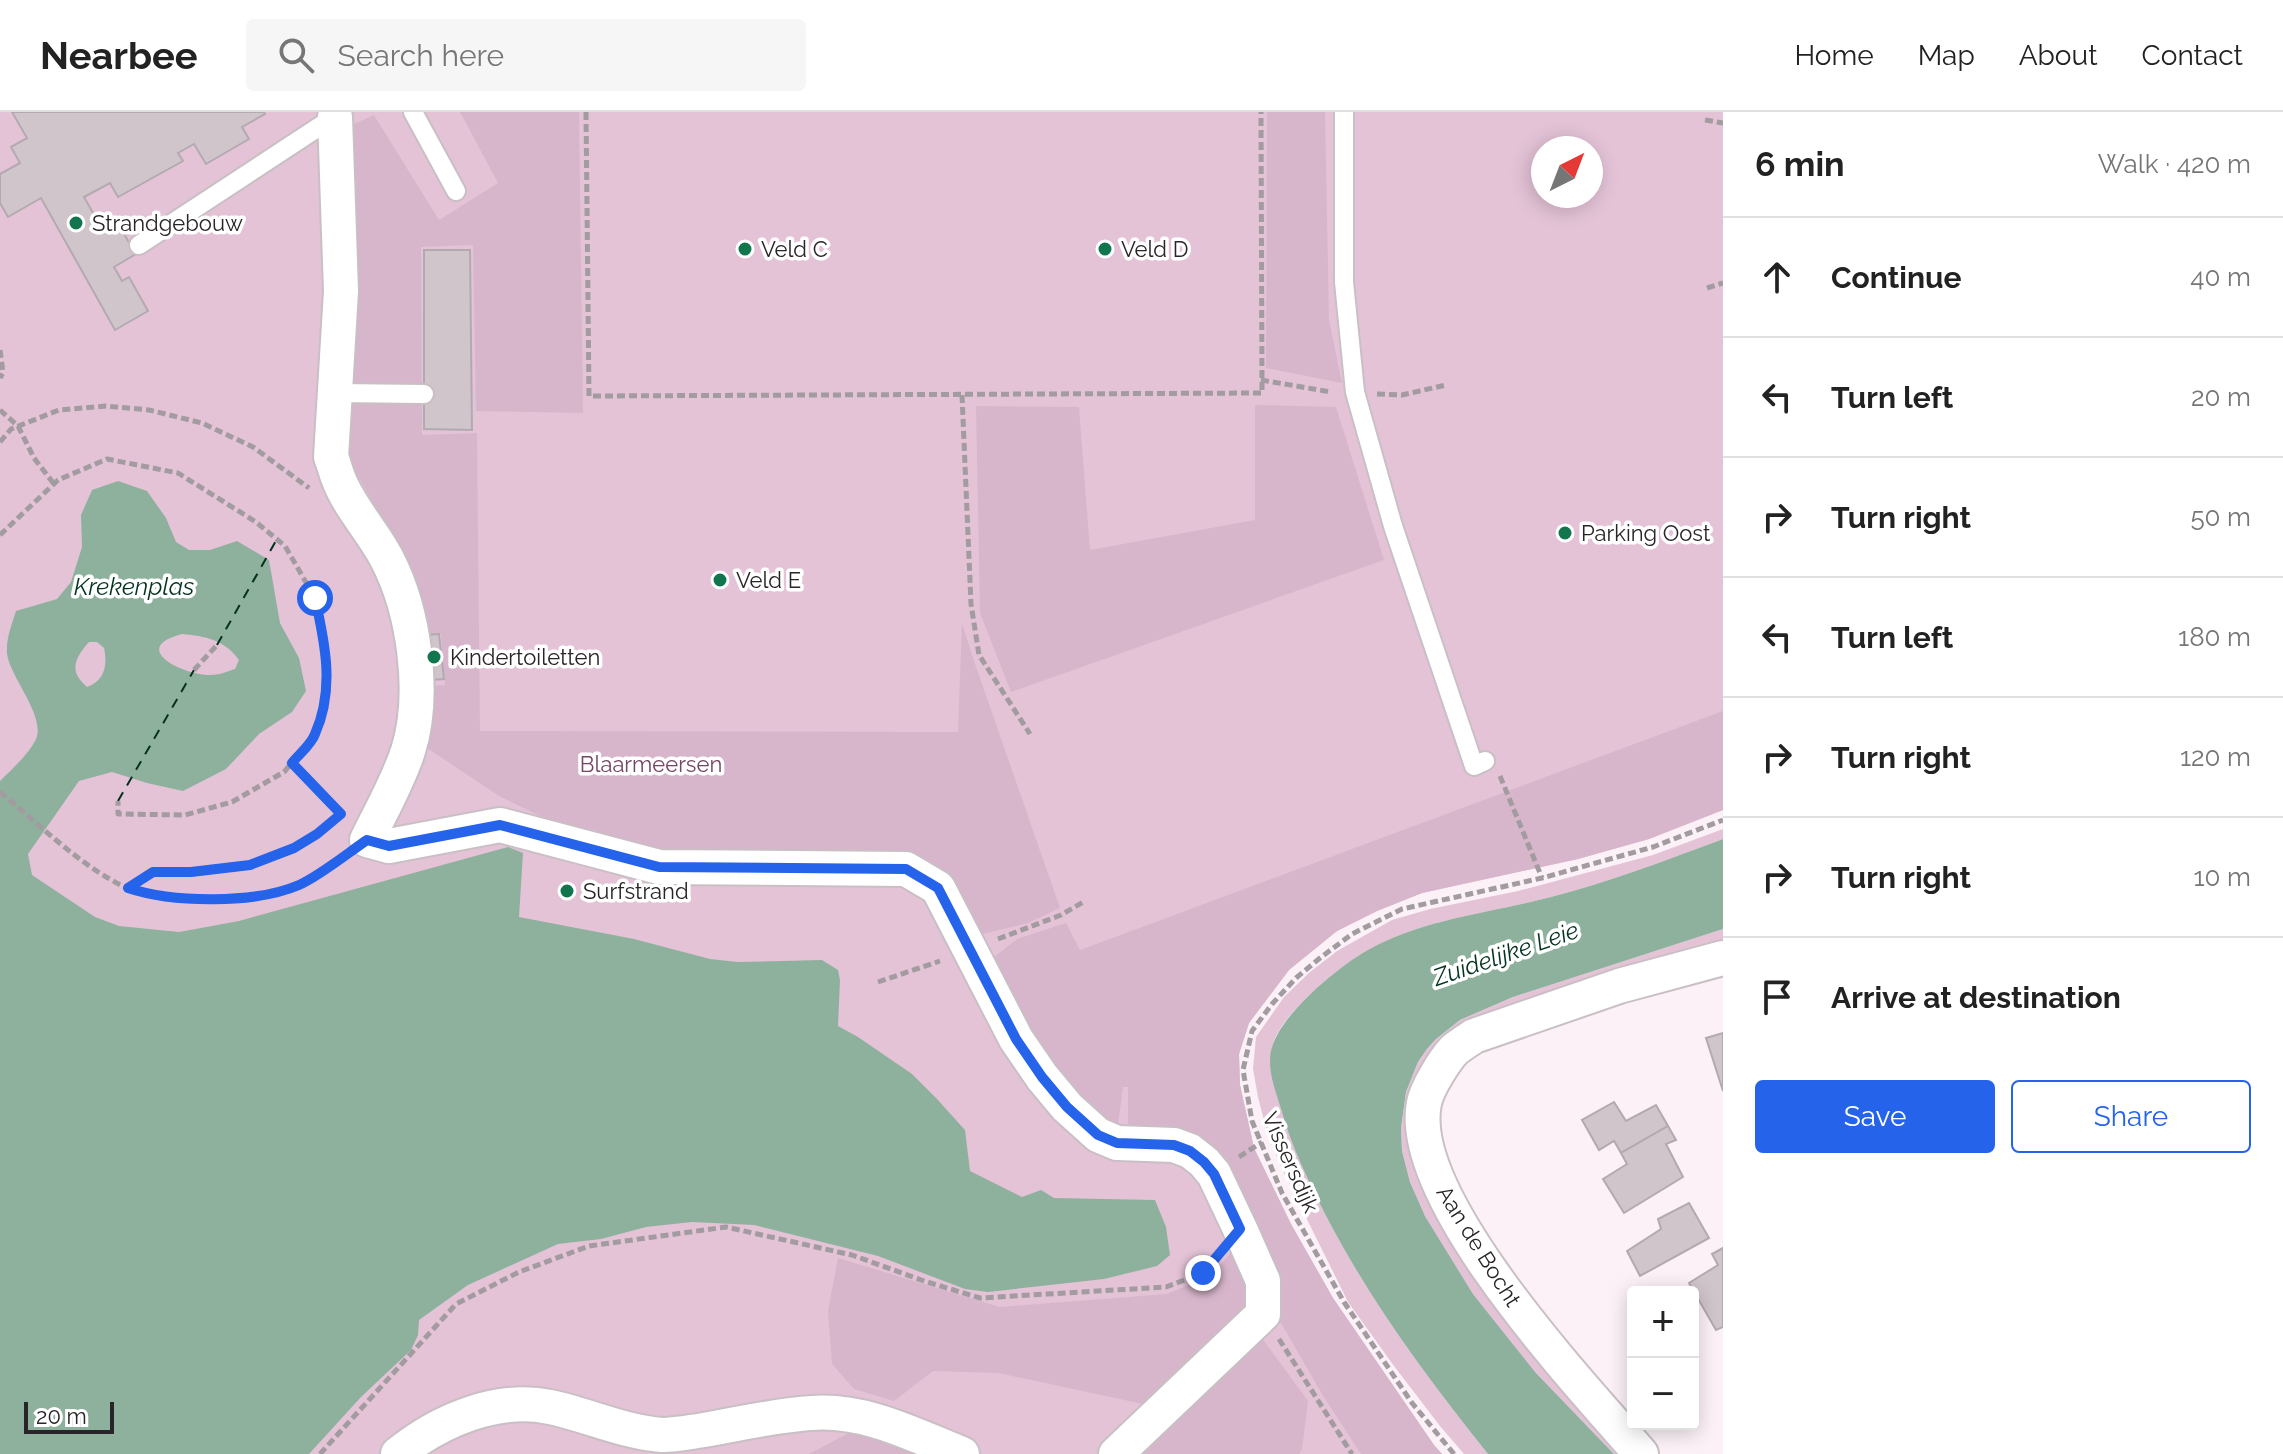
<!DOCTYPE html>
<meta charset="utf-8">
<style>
:root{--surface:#fff;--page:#f6f6f6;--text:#222;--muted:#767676;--line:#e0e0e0;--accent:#2563eb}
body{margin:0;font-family:Raleway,sans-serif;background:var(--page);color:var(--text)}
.controls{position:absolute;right:24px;bottom:24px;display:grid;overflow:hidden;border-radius:8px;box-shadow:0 4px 20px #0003}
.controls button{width:72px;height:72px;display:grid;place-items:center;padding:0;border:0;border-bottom:2px solid var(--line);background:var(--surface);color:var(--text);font:40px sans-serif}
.compass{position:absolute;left:1531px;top:24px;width:72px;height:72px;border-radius:50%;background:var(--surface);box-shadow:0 4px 20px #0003;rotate:42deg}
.scale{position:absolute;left:24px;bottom:20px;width:90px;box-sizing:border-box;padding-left:8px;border:4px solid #282427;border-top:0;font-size:22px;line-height:28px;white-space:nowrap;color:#282427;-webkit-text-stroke:6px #fff;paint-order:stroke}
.stop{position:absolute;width:24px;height:24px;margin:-18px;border:6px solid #2563eb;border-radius:50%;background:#fff}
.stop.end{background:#2563eb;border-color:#fff;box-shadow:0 2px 8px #0008}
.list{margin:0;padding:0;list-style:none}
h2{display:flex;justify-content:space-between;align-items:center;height:104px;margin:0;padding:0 32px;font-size:34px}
h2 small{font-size:26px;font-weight:400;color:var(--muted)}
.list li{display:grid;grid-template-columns:52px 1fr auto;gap:24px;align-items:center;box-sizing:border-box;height:120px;padding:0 32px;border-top:2px solid var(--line)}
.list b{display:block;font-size:30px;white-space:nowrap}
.list em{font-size:26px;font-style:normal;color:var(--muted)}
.actions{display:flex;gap:16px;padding:24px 32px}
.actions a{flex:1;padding:18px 0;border:2px solid var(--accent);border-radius:8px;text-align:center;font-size:28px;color:var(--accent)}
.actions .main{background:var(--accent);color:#fff}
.icon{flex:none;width:44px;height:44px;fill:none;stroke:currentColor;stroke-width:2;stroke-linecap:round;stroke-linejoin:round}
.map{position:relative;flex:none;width:1723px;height:1342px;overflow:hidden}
header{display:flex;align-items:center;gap:48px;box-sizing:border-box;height:112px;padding:0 40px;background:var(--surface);border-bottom:2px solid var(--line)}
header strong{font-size:38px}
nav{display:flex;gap:44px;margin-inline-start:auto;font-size:28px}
.search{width:560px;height:72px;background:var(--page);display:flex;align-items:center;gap:20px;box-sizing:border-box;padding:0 28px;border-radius:8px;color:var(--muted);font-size:30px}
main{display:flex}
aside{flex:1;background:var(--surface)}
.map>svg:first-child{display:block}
</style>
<header>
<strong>Nearbee</strong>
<div class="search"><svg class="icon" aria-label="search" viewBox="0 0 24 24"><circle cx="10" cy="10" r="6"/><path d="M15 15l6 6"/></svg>Search here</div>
<nav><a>Home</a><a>Map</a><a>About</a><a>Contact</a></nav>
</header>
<main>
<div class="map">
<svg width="1723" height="1342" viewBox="0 0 1723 1342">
<rect width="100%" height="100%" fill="#fbf1f7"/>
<g fill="#e4c3d7" fill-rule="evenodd">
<path d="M0,0H1723V698L1649,727L1578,747L1422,781L1377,799L1337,819L1289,858L1249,911L1239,942L1240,973L1254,1036L1291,1112L1333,1186L1434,1333L1442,1342H0ZM1543,36H1591V84H1543Z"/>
<path d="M1723,717V727C1666,748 1610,770 1551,785C1490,801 1422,807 1366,839C1340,854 1281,902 1273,932C1267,953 1275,977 1281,997C1291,1034 1308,1068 1325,1102C1370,1189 1427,1266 1488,1342H1464L1440,1314L1394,1254L1348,1190L1282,1057L1268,1024L1258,985L1253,957L1256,925L1284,885L1310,860L1337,839L1392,808L1430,797L1518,779L1653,743Z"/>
<polygon points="1723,817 1723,837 1450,934 1424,1069 1626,1342 1614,1342 1536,1261 1473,1182 1425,1104 1410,1070 1402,1039 1401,1016 1406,980 1418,950 1427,937 1436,927 1460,908 1513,885"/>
</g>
<g fill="#d7b6cb">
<polygon points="460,0 579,0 583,301 476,299 473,133 421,135 422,323 477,321 480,619 958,620 962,511 973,546 1060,796 1028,811 978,823 942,771 675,749 573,720 499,684 427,636 432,574 445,573 441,522 427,522 411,467 378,399 348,347 347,15 374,3 439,108 498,71"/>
<polygon points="1267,0 1325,0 1329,208 1342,271 1266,256"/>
<polygon points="1255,293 1336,295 1384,448 1011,580 980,501 976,294 1079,295 1090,438 1255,408"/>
<polygon points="1723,599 1723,698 1649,727 1578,747 1422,781 1377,799 1337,819 1289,858 1249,911 1239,942 1240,973 1254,1036 1291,1112 1333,1186 1434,1333 1442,1342 1361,1342 1322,1282 1273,1197 1214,1052 1128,1022 1128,975 1123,975 1117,1021 1054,968 993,846 1017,827 1066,811 1080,838"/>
<polygon points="1235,1136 1247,1168 1242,1208 1155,1288 1143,1292 998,1261 933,1259 894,1289 854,1277 832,1252 828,1199 838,1146 1000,1195 1166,1182 1210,1165"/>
<polygon points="1256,1218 1308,1289 1302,1337 1299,1342 1131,1342"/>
<polygon points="858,1316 926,1342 809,1342"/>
</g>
<g fill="#8eb19d" fill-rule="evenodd">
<path d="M118,369L147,379L166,406L176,430L189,438H210L237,429L269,448L280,511L299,546L306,579L292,600L259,622L226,657L183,679L147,671L112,660L79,669L28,742L32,763L95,805L119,814L179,820L239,809L508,735L523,741L519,805L634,827L710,847L738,850L822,848L838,858L840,868L838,914L858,925L912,962L937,987L965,1018L970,1059L1022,1085L1041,1078L1054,1086L1155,1088L1166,1115L1170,1143L1157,1154L1104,1167L988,1180L965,1177L878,1144L754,1113L692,1110L646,1115L601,1127L558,1132L468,1173L419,1208L418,1223L411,1238L361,1285L309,1342H0V669C12,657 29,642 36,627C46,604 9,564 7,541C6,526 12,512 16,499L57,487L71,470L82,435L81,403L92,378ZM182,522C205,524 225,528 239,548L235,557C226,560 219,563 210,563C183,563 128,536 182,522ZM89,530H97L104,536C108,554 104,569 87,575C68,559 75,546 89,530Z"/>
<path d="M1723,727V817L1513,885L1460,908L1436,927L1427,937L1418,950L1406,980L1401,1016L1402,1039L1410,1070L1425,1104L1473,1182L1536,1261L1614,1342H1488C1427,1266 1370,1189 1325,1102C1308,1068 1291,1034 1281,997C1275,977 1265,953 1273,932C1285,899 1337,856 1366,839C1422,807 1490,801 1551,785C1610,770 1666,748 1723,727Z"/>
</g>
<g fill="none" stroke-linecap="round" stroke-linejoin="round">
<g stroke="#03331f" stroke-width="2" stroke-dasharray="10 8" stroke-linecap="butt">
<polyline points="217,533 277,427"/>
<polyline points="118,689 194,558"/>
</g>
</g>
<g fill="#cfc5cb" stroke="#b3aab0" stroke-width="2">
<polygon points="12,0 264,0 265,2 242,15 249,27 206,52 194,32 178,41 183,49 118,85 110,71 84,85 101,115 115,107 136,142 114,155 122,169 129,165 148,199 115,218 41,86 8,105 0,91 0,62 20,51 11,35 27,26"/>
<polygon points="424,138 470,138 472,318 424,317"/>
<polygon points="439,522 444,567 430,568 425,523"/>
<polygon points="1723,921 1723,979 1706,926"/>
<polygon points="1614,990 1626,1009 1656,993 1668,1014 1621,1041 1614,1029 1599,1038 1582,1008"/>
<polygon points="1668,1014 1676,1028 1666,1032 1683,1065 1624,1101 1603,1067 1627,1052 1621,1041"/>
<polygon points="1689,1091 1709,1126 1640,1164 1627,1139 1661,1117 1658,1107"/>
<polygon points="1723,1136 1723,1215 1716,1218 1689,1171 1718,1153 1712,1142"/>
</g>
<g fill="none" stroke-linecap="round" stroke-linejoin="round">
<defs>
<g id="lane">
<polyline points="413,0 456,79"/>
<polyline points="1344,0 1344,170 1355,280 1393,414 1474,654 1485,649"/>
<polyline points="139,133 337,3"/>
<polyline points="336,281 424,282"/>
</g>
<g id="street">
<path d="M335,5L341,179L331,345C334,352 336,361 339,368C350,396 373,420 387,447C414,499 426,582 408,639C398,670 381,699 367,728L389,734L500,713L659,755L906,757L938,776L1016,927L1042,965L1067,995L1098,1023L1117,1031L1174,1033L1190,1039L1204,1050L1214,1062L1240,1117L1263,1169V1202L1116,1342"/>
<path d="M398,1342C439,1309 496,1284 550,1295C588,1303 623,1320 662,1323C676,1323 690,1320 704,1318C739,1312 776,1303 812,1301C865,1297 914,1323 962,1342"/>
<path d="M1641,1342C1580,1272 1405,1086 1424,991C1427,976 1444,949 1454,938C1460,933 1468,928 1474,924L1619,874L1723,846"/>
</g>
</defs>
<use href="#lane" stroke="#c9bfc5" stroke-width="22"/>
<use href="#street" stroke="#c9bfc5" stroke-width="38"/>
<g stroke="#a29ba0" stroke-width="5" stroke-dasharray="8 4" stroke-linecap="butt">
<polyline points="586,0 589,284 1262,281 1261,0"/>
<polyline points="1705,8 1723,11"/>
<polyline points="1707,176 1723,171"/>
<polyline points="0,238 3,261 0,266"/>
<polyline points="1261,268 1331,280"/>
<polyline points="1377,282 1402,283 1446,273"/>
<polyline points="962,283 971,492 979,543 1030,622"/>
<polyline points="0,298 18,314 34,346 54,372"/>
<polyline points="0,330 11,317 59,298 106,294 149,298 202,311 253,335 309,376"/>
<polyline points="0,423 58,368 107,347 178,361 256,410 285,434 315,486 326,534 327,584 315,624 284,660 232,690 185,703 118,702 118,689"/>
<polyline points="194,558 217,533"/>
<polyline points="292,652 343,705"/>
<polyline points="1500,664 1542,766"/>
<path d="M0,680C39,712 81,755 127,776C164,793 266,791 302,772C316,764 330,753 343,744"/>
<path d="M128,776C135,771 145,762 154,760C165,757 180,761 191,760C242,757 310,742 342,699"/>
<polyline points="998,827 1061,803 1085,789"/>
<polyline points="878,870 940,849"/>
<polyline points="1239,1045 1262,1030"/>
<polyline points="1279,1227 1352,1342"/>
<polyline points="320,1342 456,1192 519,1160 589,1134 726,1115 852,1143 924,1169 980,1186 1166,1175 1203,1161 1218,1144"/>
<polyline points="1454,1342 1412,1291 1344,1190 1282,1081 1252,1009 1243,958 1252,919 1272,892 1296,866 1320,846 1352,822 1402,797 1542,766 1653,735 1723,708"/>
</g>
<use href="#lane" stroke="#fff" stroke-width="18"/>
<use href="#street" stroke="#fff" stroke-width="34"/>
</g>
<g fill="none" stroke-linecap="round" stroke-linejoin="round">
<path stroke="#2563eb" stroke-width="10" d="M315,486C325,531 335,577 315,622C311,633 299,642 292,651L341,702L317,722L294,736L250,753L191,760H153L128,776C173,791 255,792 299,773C318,765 348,741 367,728L389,734L500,713L659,755L906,757L938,776L1016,927L1042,965L1067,995L1098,1023L1117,1031L1174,1033L1190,1039L1204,1050L1214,1062L1240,1117L1203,1161"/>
</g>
<g fill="#11764e" stroke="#fff" stroke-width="3">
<circle cx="76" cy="111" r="8"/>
<circle cx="745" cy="137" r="8"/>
<circle cx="1105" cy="137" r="8"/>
<circle cx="1565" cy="421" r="8"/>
<circle cx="720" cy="468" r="8"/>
<circle cx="434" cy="545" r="8"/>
<circle cx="567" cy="779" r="8"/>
</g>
<g text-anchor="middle" stroke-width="7" stroke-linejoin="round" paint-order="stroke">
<g font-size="22" fill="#282427" stroke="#fff" text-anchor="start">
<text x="92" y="119">Strandgebouw</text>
<text x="761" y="145">Veld C</text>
<text x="1121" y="145">Veld D</text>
<text x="1581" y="429">Parking Oost</text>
<text x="736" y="476">Veld E</text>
<text x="450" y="553">Kindertoiletten</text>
<text x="583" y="787">Surfstrand</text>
</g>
<g font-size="22" fill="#744564" stroke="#fff">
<text x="651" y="660">Blaarmeersen</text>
</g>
<g font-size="22" fill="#282427" stroke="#fff">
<text transform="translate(1291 1050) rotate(66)" y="8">Vissersdijk</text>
<text transform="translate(1479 1134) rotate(58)" y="8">Aan de Bocht</text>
</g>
<g font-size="24" font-style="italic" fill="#03331f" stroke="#fff">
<text x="134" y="483">Krekenplas</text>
<text transform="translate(1506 842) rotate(-19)" y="8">Zuidelijke Leie</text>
</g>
</g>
</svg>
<div class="controls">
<button>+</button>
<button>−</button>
</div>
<svg class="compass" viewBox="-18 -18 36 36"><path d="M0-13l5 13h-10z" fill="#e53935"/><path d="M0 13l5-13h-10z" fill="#767676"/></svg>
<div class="scale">20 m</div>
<div class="stop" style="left:315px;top:486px"></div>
<div class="stop end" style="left:1203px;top:1161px"></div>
</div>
<aside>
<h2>6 min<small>Walk · 420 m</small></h2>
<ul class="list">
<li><svg class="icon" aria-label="ahead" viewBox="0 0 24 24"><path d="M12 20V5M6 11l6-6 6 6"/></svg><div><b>Continue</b></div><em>40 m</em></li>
<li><svg class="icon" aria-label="left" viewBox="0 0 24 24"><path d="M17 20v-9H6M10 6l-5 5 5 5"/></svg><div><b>Turn left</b></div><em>20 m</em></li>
<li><svg class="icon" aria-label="right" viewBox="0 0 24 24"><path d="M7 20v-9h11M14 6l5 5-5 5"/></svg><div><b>Turn right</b></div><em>50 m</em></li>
<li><svg class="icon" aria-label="left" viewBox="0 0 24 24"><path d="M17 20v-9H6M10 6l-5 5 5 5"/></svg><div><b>Turn left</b></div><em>180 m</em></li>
<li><svg class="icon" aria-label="right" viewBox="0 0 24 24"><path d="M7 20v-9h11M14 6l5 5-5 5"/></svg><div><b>Turn right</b></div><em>120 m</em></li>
<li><svg class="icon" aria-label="right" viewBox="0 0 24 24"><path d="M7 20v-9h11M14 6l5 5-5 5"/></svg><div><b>Turn right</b></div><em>10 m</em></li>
<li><svg class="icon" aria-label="arrive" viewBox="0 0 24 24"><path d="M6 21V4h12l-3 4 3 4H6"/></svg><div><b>Arrive at destination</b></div></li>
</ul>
<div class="actions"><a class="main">Save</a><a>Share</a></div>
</aside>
</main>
